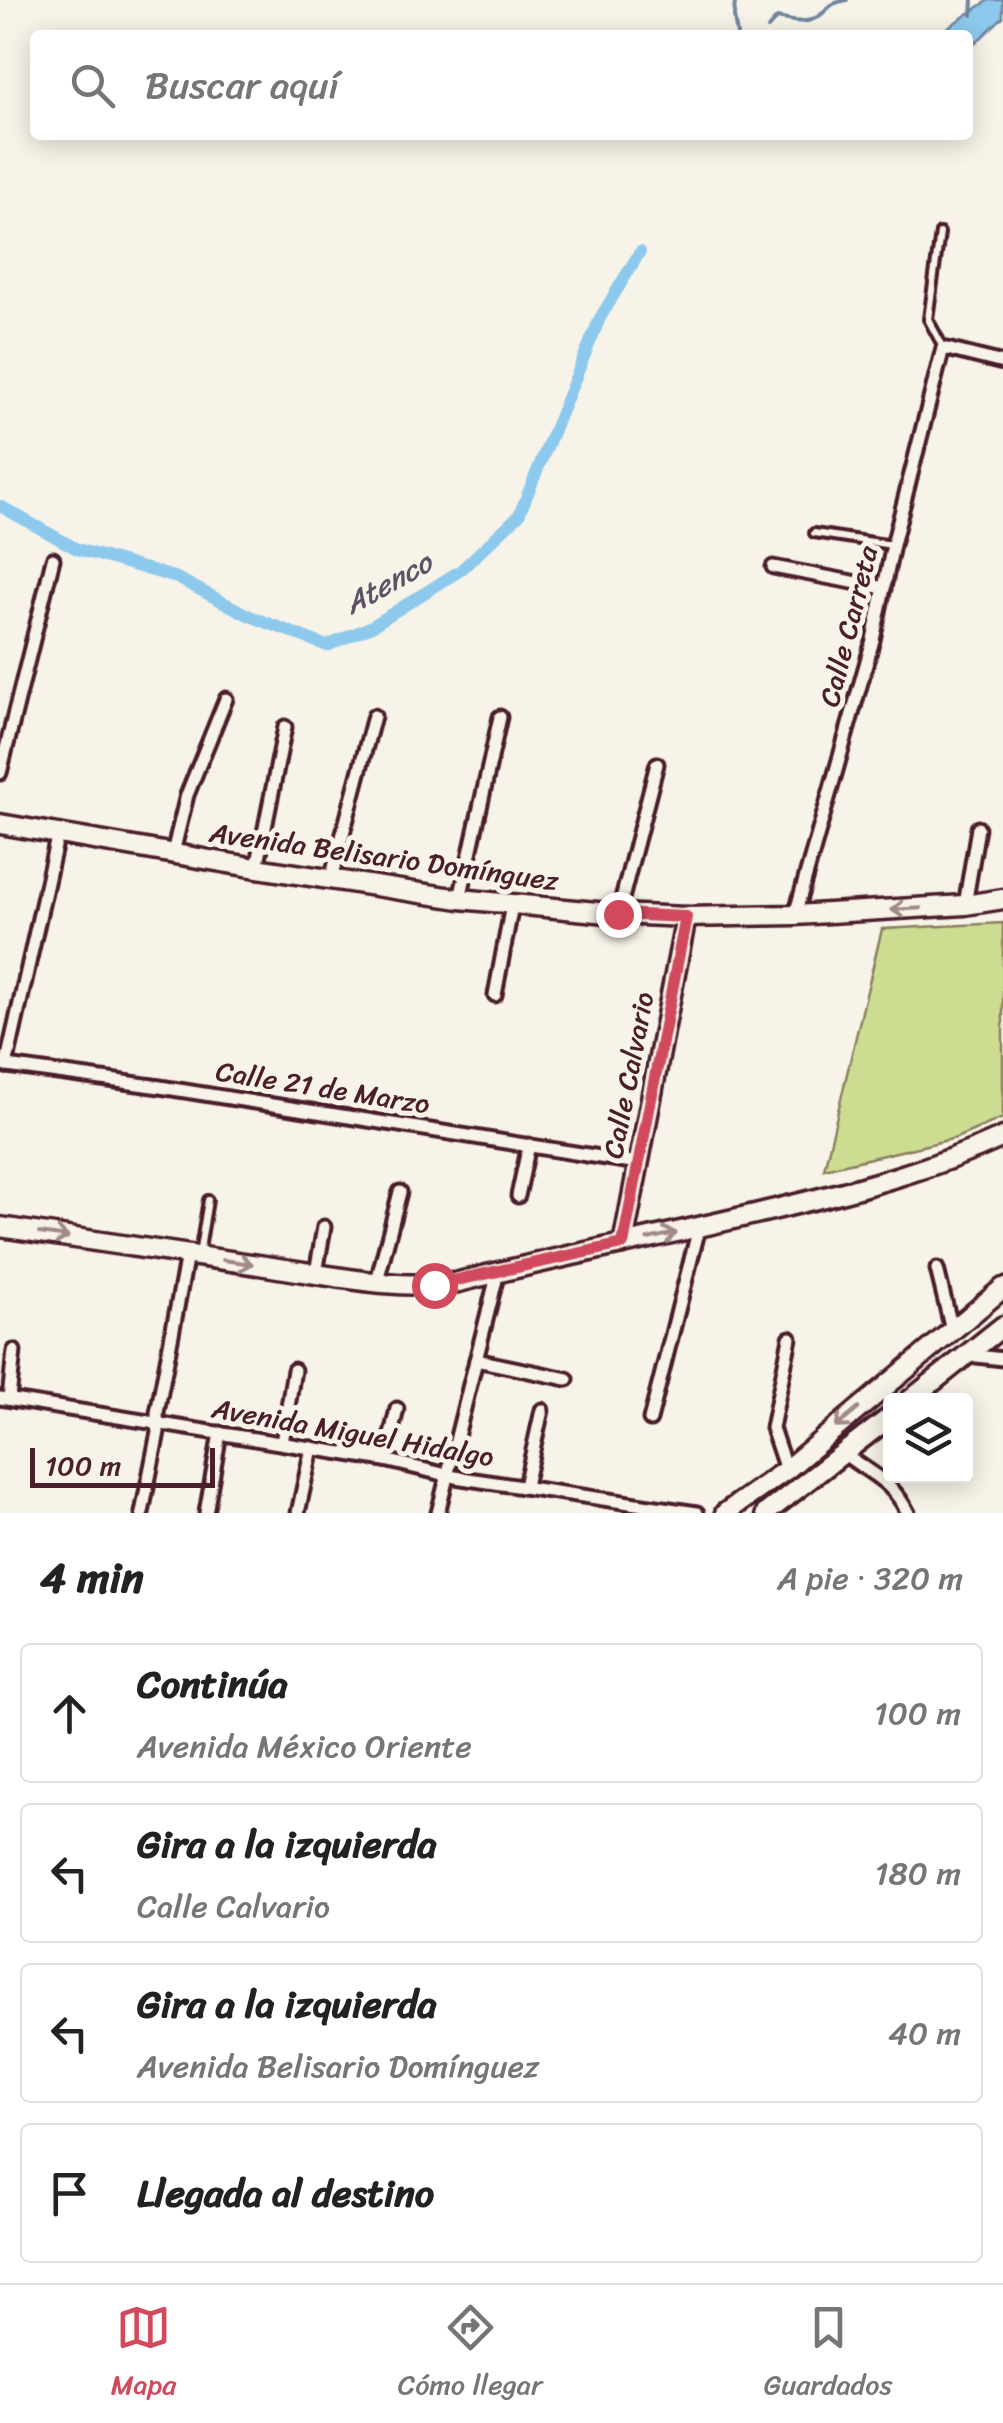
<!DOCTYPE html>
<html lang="es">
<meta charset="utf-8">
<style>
:root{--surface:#fff;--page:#f2f2f2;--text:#222;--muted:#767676;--line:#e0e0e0;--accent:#d1495b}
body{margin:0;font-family:Sriracha,sans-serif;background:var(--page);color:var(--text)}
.controls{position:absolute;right:30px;bottom:30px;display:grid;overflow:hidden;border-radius:10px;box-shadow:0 5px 25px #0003}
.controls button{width:90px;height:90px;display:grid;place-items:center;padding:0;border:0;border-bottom:2px solid var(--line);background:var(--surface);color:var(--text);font:50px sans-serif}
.scale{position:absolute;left:30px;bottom:25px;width:185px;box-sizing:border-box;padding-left:10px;border:5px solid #4a1f2b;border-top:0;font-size:28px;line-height:35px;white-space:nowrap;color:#4a1f2b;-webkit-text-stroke:8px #f7f3e8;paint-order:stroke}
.stop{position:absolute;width:30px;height:30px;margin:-22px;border:8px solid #d1495b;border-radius:50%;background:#fff}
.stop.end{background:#d1495b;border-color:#fff;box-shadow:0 2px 10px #0008}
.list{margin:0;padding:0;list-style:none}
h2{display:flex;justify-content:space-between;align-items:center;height:130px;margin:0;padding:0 40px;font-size:42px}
h2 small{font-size:32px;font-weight:400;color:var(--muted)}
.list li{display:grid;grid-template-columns:65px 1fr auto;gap:30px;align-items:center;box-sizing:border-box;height:140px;margin:0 20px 20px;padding:0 20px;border:2px solid var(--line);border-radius:10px}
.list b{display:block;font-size:38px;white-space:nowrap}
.list p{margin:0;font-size:32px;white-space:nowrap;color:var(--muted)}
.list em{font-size:32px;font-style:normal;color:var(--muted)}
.icon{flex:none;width:55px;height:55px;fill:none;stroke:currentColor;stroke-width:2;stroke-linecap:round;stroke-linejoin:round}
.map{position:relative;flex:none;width:1003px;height:1513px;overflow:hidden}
.search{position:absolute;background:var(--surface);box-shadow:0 5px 25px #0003;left:30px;right:30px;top:30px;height:110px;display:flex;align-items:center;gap:25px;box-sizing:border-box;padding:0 35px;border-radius:10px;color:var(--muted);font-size:38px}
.sheet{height:770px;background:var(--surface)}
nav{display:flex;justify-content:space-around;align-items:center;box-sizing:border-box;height:140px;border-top:2px solid var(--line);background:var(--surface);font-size:28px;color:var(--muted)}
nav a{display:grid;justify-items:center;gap:5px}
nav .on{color:var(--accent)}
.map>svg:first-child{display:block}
</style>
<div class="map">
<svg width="1003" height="1513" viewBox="0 0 1003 1513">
<rect width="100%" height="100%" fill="#f7f3e8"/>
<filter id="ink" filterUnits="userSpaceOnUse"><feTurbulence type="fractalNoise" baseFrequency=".01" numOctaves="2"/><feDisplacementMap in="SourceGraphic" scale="20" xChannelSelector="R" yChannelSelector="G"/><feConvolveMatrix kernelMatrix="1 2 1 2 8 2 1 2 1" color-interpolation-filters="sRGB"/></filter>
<g filter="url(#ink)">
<polygon fill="#ccdd92" stroke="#8b7e5e" stroke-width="2.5" points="1003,923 1003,1118 956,1138 824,1169 882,929"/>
<polygon fill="#8cc9ed" stroke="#72859f" stroke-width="2.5" points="989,0 1003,0 1003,17 968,50 968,35 936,35"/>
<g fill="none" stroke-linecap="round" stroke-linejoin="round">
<g stroke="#72859f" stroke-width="4">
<polyline points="735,0 734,17 737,35"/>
<polyline points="972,15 973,0"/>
<path d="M768,28L777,18C791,21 806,25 819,16C833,6 827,4 847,0"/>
</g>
<polyline stroke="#8cc9ed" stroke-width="12" points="0,506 77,549 177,578 250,616 327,646 372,626 461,570 519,515 600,318 640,252"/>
<defs>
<g id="lane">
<polyline points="940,233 928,319 943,347"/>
<polyline points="814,533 892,545"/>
<polyline points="199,1255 208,1200"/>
</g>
<g id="street">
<polyline points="773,567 884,588"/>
<polyline points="0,773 53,559"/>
<polyline points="173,853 187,795 226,699"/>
<polyline points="257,868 285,727"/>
<polyline points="331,879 374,716"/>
<polyline points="460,899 500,717"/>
<polyline points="965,905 978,828"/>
<polyline points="618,914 657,764"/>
<polyline points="795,915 873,640 893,545 943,348 1003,363"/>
<polyline points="495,995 512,905"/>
<polyline points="0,1065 160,1087 638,1163"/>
<polyline points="6,1066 58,833"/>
<polyline points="518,1196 529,1145"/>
<polyline points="937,1269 952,1330"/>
<polyline points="316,1273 324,1227"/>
<polyline points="377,1281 400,1192"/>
<polyline points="968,1355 1003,1359"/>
<polyline points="476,1360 567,1379"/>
<polyline points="0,1398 385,1460 455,1477 697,1513"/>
<polyline points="9,1399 14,1351"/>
<polyline points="650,1420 699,1228"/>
<polyline points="282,1443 294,1370"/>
<path d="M845,1454C871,1475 892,1480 908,1513"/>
<polyline points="385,1460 397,1409"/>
<polyline points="786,1470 772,1428 790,1338"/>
<polyline points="525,1486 542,1410"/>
<polyline points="142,1513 158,1432 157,1413 187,1255"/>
<polyline points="206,1513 220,1433"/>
<polyline points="298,1513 312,1448"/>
<polyline points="438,1513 498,1272"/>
</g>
<g id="secondary">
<polyline points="0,824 257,868 460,899 618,914 686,917 795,915 965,905 1003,899"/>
<path d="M0,1227C91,1241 182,1254 272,1267C332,1276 395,1290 455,1283C564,1255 675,1234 784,1207C859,1189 933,1169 1003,1137"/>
<polyline points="623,1244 686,917"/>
<polyline points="910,1400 1003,1326"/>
<polyline points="725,1513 786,1470 1003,1288"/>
<polyline points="766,1513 890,1417"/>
</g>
</defs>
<use href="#lane" stroke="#4a1f2b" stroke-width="14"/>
<use href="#street" stroke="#4a1f2b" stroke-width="19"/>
<use href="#secondary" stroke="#4a1f2b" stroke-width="25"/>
<use href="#lane" stroke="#f7f3e8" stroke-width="6"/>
<use href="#street" stroke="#f7f3e8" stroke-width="11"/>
<use href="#secondary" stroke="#f7f3e8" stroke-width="18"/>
</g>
<defs><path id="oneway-shaft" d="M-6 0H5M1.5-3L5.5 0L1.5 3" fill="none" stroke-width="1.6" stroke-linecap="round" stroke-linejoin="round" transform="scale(2.5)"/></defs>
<g stroke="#a0898a">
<use href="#oneway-shaft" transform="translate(906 909) rotate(177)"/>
<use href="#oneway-shaft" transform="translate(54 1235) rotate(8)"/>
<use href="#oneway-shaft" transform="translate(662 1236) rotate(-12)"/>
<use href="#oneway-shaft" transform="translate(238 1262) rotate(8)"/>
<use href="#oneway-shaft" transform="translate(847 1418) rotate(140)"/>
</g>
</g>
<g fill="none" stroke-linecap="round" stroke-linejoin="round" filter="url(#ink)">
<polyline stroke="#d1495b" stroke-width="12" points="434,1285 623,1244 686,917 618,914"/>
</g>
<g text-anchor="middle" stroke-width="10" stroke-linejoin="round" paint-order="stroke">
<g font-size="28" fill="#4a1f2b" stroke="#f7f3e8">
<text transform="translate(848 626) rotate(-76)" y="10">Calle Carreta</text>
<text transform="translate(384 856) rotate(8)" y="10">Avenida Belisario Domínguez</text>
<text transform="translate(628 1075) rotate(-79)" y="10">Calle Calvario</text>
<text transform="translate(323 1087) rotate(9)" y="10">Calle 21 de Marzo</text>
<text transform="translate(353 1432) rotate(10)" y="10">Avenida Miguel Hidalgo</text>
</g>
<g font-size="30" font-style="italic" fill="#5e5265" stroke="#f7f3e8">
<text transform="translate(388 583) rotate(-29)" y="10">Atenco</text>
</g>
</g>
</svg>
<div class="controls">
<button><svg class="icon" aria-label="layers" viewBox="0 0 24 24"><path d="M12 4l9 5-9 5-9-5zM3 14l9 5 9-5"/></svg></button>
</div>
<div class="scale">100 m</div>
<div class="stop" style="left:434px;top:1285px"></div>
<div class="stop end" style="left:618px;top:914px"></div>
<div class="search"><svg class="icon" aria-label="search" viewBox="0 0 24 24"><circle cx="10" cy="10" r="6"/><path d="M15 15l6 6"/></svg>Buscar aquí</div>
</div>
<section class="sheet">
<h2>4 min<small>A pie · 320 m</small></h2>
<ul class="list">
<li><svg class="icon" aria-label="ahead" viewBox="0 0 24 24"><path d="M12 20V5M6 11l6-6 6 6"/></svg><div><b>Continúa</b><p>Avenida México Oriente</p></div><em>100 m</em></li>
<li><svg class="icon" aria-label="left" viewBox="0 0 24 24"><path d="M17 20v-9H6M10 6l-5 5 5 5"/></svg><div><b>Gira a la izquierda</b><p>Calle Calvario</p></div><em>180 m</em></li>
<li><svg class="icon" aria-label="left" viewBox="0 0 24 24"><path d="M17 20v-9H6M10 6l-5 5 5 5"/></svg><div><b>Gira a la izquierda</b><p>Avenida Belisario Domínguez</p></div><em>40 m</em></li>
<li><svg class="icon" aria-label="arrive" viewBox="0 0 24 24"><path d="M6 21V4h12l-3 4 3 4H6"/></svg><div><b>Llegada al destino</b></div></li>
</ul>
</section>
<nav>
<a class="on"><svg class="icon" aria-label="map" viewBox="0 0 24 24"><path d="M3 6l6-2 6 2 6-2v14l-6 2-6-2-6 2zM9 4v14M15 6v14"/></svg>Mapa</a>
<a><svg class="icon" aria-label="directions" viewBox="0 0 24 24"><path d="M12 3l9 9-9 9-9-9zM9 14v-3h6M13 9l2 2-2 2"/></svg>Cómo llegar</a>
<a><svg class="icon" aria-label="saved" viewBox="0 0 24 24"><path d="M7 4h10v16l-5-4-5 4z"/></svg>Guardados</a>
</nav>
